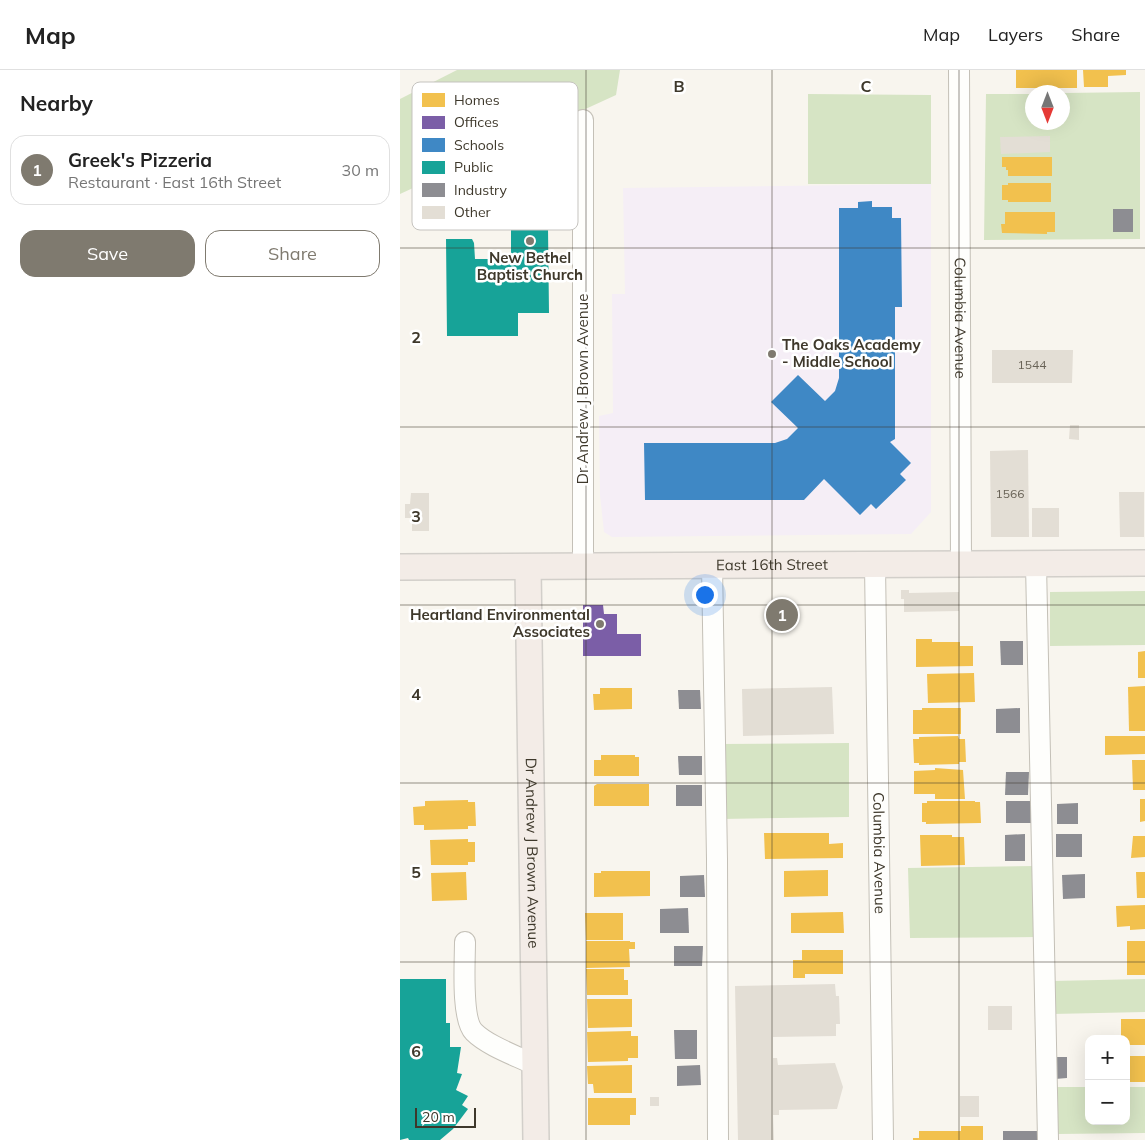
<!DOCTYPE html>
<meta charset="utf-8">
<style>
:root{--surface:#fff;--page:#f2f2f2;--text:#222;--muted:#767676;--line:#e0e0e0;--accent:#7f7a6f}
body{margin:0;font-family:Mulish,sans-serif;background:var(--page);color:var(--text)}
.controls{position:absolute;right:15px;bottom:15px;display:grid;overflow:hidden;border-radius:10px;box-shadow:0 5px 20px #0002}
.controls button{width:45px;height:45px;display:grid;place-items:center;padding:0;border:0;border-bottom:1px solid var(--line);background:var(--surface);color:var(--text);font:25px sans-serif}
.compass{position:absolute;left:625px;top:15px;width:45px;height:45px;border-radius:50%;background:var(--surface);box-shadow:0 5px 20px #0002;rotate:180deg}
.scale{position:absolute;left:15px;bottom:12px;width:61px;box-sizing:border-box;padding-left:5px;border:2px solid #3e382b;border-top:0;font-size:14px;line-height:18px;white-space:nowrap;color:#3e382b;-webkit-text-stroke:4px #fff;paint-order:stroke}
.you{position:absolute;left:304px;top:524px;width:18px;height:18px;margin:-12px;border:4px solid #fff;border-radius:50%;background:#1a73e8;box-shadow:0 0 0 8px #1a73e833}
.badge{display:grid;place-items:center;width:32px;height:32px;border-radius:50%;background:var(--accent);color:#fff;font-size:16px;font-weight:700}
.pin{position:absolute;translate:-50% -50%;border:2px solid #fff;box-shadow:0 1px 5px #0006}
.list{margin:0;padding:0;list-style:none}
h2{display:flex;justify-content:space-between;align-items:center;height:65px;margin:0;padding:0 20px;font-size:21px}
h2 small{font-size:16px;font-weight:400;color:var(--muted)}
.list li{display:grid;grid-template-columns:32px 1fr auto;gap:15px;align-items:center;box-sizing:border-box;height:70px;margin:0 10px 10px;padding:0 10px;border:1px solid var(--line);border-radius:15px}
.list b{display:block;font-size:19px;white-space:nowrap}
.list p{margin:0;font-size:16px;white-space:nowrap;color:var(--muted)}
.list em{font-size:16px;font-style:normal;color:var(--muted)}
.actions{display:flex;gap:10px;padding:15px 20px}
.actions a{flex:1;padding:11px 0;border:1px solid var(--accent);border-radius:15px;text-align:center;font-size:18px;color:var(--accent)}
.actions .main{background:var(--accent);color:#fff}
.map{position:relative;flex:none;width:745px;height:1070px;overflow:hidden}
header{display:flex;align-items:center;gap:30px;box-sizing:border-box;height:70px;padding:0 25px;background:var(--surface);border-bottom:1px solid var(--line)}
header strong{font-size:24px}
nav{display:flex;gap:28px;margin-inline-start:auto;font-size:18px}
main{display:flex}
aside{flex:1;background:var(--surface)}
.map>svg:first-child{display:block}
</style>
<header>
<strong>Map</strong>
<nav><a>Map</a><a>Layers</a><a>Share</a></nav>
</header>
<main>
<aside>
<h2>Nearby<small></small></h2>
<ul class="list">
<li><span class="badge">1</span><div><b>Greek's Pizzeria</b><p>Restaurant · East 16th Street</p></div><em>30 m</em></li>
</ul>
<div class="actions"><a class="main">Save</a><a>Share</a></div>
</aside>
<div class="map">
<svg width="745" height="1070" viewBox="0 0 745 1070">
<rect width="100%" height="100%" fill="#f8f5ee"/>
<polygon fill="#f5eef6" points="531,114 531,442 511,464 212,467 204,462 200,425 199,346 213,343 212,224 225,224 223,118"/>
<g fill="#d6e4c4">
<polygon points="57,0 220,0 216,25 0,124 0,29"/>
<polygon points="740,22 740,169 584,170 586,24 632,24 632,52 662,52 663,23"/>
<polygon points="408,24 531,25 531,114 408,114"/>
<polygon points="745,521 745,575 650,576 650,522"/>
<polygon points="449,673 449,747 322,749 320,674"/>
<polygon points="635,796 637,867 510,868 508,798"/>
<polygon points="745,909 745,942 652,944 652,911"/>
<polygon points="656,1017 689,1017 689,1051 726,1051 726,1017 745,1017 745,1063 658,1064"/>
</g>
<g fill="#f2c14e">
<rect x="616" y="0" width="61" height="18"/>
<polygon points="683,0 726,0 726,5 708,6 708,17 684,17"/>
<polygon points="602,87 652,87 652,106 608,106 608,100 606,100 606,97 602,97"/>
<polygon points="608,113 651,113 651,132 608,132 608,130 602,130 602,115 608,115"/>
<polygon points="605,142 655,142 655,162 647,162 647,164 602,163 601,154 605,154"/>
<polygon points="516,569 532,569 532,572 560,572 560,576 573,576 573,596 516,597"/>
<polygon points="745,581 745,608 738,608 738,582"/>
<polygon points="574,603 575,632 528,633 527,604"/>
<polygon points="745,616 745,661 729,661 728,617"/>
<polygon points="200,618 232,618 232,639 194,640 193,624 200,624"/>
<polygon points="522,638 561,638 561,664 513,664 513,640 522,640"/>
<polygon points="558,666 559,669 565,669 566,692 559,692 559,694 519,695 519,693 514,693 513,669 519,669 519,667"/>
<polygon points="705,666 745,666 745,684 705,685"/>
<polygon points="201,685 235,685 235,687 239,687 239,706 194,706 194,690 201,690"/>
<polygon points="732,690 745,690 745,720 733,720"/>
<polygon points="535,698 563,700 565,729 535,729 535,724 514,724 514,701 535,700"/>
<polygon points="197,714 249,714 249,736 194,736 194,716"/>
<polygon points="740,729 745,729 745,751 740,752"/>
<polygon points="68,730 68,732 75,732 76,756 68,756 68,759 24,760 24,755 14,755 13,737 25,736 25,731"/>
<polygon points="527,731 575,731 575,732 580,732 581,753 526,754 526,752 522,752 522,733 527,733"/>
<polygon points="364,763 429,763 429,774 443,773 443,788 365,789"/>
<polygon points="520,765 552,765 552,767 564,767 565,795 521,796"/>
<polygon points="733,766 745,766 745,787 731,788"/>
<polygon points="68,769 68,772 75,772 75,792 68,792 68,795 31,795 30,770"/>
<polygon points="428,800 428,826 384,827 384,801"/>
<polygon points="201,801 250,801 250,826 194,827 194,803 201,803"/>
<polygon points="66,802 67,830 32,831 31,803"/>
<polygon points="736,802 745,802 745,828 737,828"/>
<polygon points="745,835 745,859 730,860 730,856 717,857 716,836"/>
<polygon points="443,842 444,863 391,863 391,843"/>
<polygon points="185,843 223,843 223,870 186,870"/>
<polygon points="186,871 230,871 230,872 235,872 235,879 229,879 230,897 186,898"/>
<rect x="727" y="871" width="18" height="34"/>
<polygon points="402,880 443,880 443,904 405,904 405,908 393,908 393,890 402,890"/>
<polygon points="186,899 224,899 224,910 228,910 228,925 187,925"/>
<polygon points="187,929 232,929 232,957 188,958"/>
<polygon points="721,949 745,949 745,975 726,975 726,969 721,969"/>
<polygon points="231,961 231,966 238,966 238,988 228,988 228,991 188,992 187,962"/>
<rect x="726" y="986" width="19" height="26"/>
<polygon points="232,995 232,1023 194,1023 193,1014 188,1014 187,996"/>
<polygon points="188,1028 236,1028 236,1045 230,1045 230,1055 188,1055"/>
<polygon points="561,1056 583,1056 583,1070 513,1070 513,1068 519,1068 519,1061 561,1061"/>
</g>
<polygon fill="#7b5ea7" points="183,535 203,535 204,544 217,544 217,564 241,564 241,586 183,586"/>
<polygon fill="#3f88c5" points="472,131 472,137 492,137 492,148 501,148 502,237 495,237 495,369 490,372 511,393 500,404 506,410 476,439 471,434 460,445 424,409 404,430 245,430 244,373 375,373 387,369 398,358 371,332 398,305 425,331 435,321 439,308 439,138 458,138 458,132"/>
<g fill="#17a398">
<polygon points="129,80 151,81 151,105 154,105 154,139 151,140 151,158 148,158 149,243 118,243 118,266 47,266 46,169 72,169 74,173 75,189 111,189 111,159 44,158 44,120"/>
<polygon points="0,909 46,909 46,953 50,953 50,977 61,977 57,1003 62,1004 56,1020 68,1026 62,1035 68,1039 53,1059 40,1070 9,1070 8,1068 0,1070"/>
</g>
<g fill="#8d8d92">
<rect x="713" y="139" width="20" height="23"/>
<polygon points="600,571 623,571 623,595 601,595"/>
<polygon points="278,620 300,620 301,639 279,639"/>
<polygon points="620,638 620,663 596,663 596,639"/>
<polygon points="278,686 302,686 302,705 279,705"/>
<polygon points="606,702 629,702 628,725 605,725"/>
<rect x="276" y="715" width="26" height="21"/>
<rect x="606" y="731" width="26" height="22"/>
<polygon points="678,733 678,754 657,754 657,734"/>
<polygon points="625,764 625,791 605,791 605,765"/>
<rect x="656" y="764" width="26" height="23"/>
<polygon points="685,804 685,828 663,829 662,805"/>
<polygon points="304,805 305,827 280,827 280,806"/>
<polygon points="288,838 289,863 260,863 260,839"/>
<polygon points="274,876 303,876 302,896 274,896"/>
<polygon points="274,960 297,960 297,989 275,989"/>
<polygon points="654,987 667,987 667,1008 655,1009"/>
<polygon points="300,995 301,1015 277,1016 277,996"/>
<rect x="603" y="1061" width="35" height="9"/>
</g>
<g fill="#e3ded5">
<polygon points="650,66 650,82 601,84 600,67"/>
<polygon points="592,280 673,280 672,313 592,313"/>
<polygon points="670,355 679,355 679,370 669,369"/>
<polygon points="628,380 629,467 591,467 590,381"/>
<polygon points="719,422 744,422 744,467 720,467"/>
<polygon points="11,423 29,423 29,461 12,461 12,448 5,448 5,434 10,434"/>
<rect x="632" y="438" width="27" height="29"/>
<polygon points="501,520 509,520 509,523 559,522 559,541 504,542 504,529 501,529"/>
<polygon points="432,617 434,664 343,666 342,619"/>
<polygon points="435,914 436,926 439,926 440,954 436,954 436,966 373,967 373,988 377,988 378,995 435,993 443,1017 437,1039 379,1040 379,1045 373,1045 374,1070 338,1070 335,916"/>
<rect x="588" y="936" width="24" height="24"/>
<rect x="560" y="1026" width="19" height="21"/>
<rect x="250" y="1027" width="9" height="9"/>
</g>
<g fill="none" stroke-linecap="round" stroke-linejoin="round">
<defs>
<g id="minor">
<path id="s1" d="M559,0L561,494"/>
<polyline points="636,494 648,1070"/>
<path id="s2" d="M475,495L483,1070"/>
<polyline points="312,496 317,789 318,1070"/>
<polyline points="183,497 183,50"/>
<path d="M65,872C65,891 61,949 74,962C88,976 117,986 135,995"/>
</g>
<g id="major">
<path id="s3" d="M0,497L745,493"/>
<path id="s4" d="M128,497L136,1070"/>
</g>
</defs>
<use href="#minor" stroke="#c4c0b7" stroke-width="22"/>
<use href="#major" stroke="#d2cfca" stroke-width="28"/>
<use href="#minor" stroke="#fefefc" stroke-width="20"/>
<use href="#major" stroke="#f3ece7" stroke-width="25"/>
</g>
<path fill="none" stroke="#3e382b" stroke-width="1" stroke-opacity="0.55" d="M186,0V1070M372,0V1070M559,0V1070M0,178H745M0,357H745M0,535H745M0,713H745M0,892H745"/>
<g fill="#7f7a6f" stroke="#fff" stroke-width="2">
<circle cx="130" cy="171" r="5"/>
<circle cx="372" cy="284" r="5"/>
<circle cx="200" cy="554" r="5"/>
</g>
<g text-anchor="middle" stroke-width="5" stroke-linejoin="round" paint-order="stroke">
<g font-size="12" fill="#686256">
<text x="632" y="299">1544</text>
<text x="610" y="428">1566</text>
</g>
<g font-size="15" font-weight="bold" fill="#3e382b" stroke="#fff">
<text x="130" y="193">New Bethel<tspan x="130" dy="17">Baptist Church</tspan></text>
<text x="382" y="280" text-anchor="start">The Oaks Academy<tspan x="382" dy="17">- Middle School</tspan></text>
<text x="190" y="550" text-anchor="end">Heartland Environmental<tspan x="190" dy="17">Associates</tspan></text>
</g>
<g font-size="15" fill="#3e382b" stroke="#fff">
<text dy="5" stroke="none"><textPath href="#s1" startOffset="248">Columbia Avenue</textPath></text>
<text transform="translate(183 319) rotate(-90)" y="5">Dr Andrew J Brown Avenue</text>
<text dy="5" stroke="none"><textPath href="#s3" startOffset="372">East 16th Street</textPath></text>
<text dy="5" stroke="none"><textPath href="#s2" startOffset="288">Columbia Avenue</textPath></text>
<text dy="5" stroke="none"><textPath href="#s4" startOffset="286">Dr Andrew J Brown Avenue</textPath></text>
</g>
</g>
<rect x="12" y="12" width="166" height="148" rx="8" fill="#fff" stroke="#c5c3bf" stroke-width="1"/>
<rect x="22" y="23" width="23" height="14" fill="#f2c14e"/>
<rect x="22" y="46" width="23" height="13" fill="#7b5ea7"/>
<rect x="22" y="68" width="23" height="14" fill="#3f88c5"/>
<rect x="22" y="91" width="23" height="13" fill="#17a398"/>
<rect x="22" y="113" width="23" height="14" fill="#8d8d92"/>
<rect x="22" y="136" width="23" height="13" fill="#e3ded5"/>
<g font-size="14" fill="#3e382b">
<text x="54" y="35">Homes</text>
<text x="54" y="57">Offices</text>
<text x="54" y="80">Schools</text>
<text x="54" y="102">Public</text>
<text x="54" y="125">Industry</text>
<text x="54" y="147">Other</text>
</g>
<g font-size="16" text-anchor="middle" font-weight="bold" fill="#3e382b" stroke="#fff" stroke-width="5" stroke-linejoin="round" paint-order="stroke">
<text x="279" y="22">B</text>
<text x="466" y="22">C</text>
<text x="16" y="273">2</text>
<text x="16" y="452">3</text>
<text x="16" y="630">4</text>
<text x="16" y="808">5</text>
<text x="16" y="987">6</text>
</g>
</svg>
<div class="controls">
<button>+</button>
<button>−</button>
</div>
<svg class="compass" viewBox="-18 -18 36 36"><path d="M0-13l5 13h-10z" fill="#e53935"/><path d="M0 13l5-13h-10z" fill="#767676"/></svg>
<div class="scale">20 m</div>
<div class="you"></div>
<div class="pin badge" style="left:382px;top:545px">1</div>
</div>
</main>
